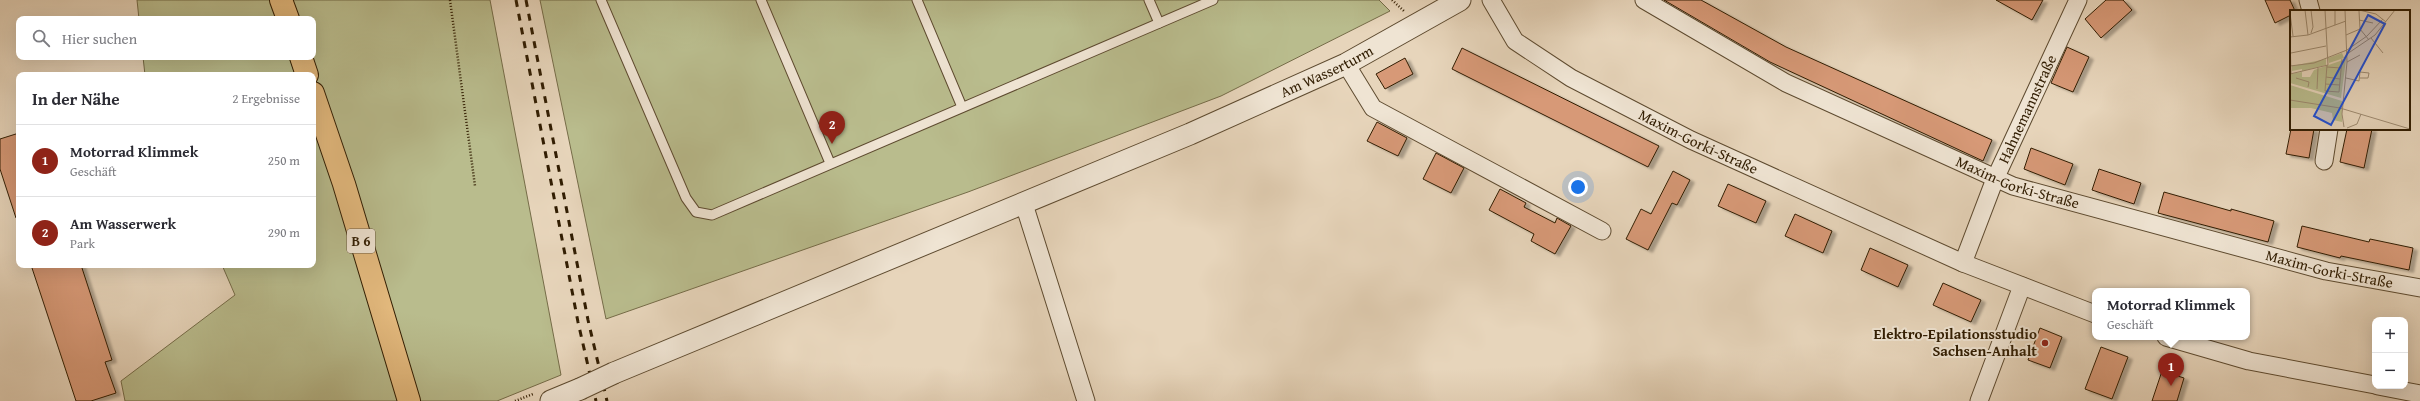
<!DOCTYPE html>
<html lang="de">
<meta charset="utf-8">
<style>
:root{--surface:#fff;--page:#f2f2f3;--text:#2b2b33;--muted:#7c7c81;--line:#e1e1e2;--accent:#8f2418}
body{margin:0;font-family:"Gentium Book Plus",serif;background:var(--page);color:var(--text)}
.controls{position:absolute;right:12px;bottom:12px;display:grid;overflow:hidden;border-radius:8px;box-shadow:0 4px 16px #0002}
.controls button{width:36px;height:36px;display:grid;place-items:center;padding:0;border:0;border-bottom:1px solid var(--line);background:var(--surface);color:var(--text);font:20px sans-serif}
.you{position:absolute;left:1578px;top:187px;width:14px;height:14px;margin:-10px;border:3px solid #fff;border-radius:50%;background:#1a73e8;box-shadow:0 0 0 6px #1a73e833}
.badge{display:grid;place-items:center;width:26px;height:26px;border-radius:50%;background:var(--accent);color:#fff;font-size:13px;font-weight:700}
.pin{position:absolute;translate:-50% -33px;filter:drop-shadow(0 1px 2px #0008)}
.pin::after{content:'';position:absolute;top:21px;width:14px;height:12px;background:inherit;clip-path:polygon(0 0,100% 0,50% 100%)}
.popup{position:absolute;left:2092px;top:288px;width:158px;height:52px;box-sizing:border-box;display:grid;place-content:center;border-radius:8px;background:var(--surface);filter:drop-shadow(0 1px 3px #0005);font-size:13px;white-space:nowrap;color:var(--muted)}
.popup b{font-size:15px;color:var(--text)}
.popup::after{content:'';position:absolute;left:50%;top:100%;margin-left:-8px;border:8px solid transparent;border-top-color:var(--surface)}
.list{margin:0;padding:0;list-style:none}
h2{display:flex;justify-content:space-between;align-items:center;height:52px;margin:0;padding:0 16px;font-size:17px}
h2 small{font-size:13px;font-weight:400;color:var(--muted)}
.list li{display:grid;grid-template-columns:26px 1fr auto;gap:12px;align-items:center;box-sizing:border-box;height:72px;padding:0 16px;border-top:1px solid var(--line)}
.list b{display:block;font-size:15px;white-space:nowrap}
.list p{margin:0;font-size:13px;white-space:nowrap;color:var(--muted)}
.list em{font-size:13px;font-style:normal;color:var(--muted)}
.icon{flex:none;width:22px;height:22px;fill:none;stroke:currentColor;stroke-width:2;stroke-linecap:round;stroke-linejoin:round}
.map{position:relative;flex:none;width:2420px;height:401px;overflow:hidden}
.search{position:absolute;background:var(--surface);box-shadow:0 4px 16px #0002;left:16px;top:16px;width:300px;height:44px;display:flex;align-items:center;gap:10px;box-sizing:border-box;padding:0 14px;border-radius:8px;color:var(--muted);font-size:15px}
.panel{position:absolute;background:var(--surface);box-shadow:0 4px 16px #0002;left:16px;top:72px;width:300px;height:196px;border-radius:8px}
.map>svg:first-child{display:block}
</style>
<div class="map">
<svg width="2420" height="401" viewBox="0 0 2420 401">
<defs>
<filter id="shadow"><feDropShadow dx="4.5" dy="2.5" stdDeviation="1" flood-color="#0004"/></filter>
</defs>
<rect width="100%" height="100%" fill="#e7d5bb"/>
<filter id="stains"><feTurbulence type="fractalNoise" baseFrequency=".005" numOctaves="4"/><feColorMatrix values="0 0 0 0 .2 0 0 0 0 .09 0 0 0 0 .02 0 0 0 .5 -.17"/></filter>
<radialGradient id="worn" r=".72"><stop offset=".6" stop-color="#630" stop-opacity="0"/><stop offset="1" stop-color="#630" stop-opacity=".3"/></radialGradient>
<g fill="#b9bc8d" stroke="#756c48">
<polygon points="137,0 490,0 561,375 497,401 125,401 121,381 235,295 222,265 313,265 313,75 145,75 143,57 313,57 313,19 139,19"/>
<polygon points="540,0 1379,0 1390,11 1221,96 968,192 606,319"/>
</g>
<g fill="#d79977" stroke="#311d02" filter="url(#shadow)">
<polygon points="1664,0 1701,0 1786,47 1992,140 1983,161 1770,62"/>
<polygon points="1996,0 2043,0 2032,20"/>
<polygon points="2106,0 2123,0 2132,10 2101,38 2085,19"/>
<polygon points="2265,0 2290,0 2295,11 2291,11 2291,15 2275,23"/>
<polygon points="2067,47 2089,57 2073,92 2051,83"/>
<polygon points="1462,48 1659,146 1648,167 1452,69"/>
<polygon points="1405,58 1413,74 1385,89 1376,74"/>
<polygon points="1377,122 1407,138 1398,156 1367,141"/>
<polygon points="2291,129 2314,129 2309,158 2286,154"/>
<polygon points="2347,129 2372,129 2364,168 2340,162"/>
<polygon points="19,133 19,218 16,218 0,169 0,139"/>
<polygon points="2031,148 2073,164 2065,185 2024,169"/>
<polygon points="1436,153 1464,168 1451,193 1423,179"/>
<polygon points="2099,169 2141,183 2134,204 2092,190"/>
<polygon points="1673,171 1690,180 1677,205 1672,203 1648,250 1626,239 1641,209 1651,214"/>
<polygon points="1728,184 1766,201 1756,223 1718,206"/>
<polygon points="1500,189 1526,203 1524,207 1555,223 1557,218 1571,226 1555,254 1531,241 1534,234 1489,210"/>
<polygon points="2164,192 2231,211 2231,209 2274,221 2268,242 2158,213"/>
<polygon points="1795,214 1832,231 1823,253 1785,236"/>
<polygon points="2302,226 2369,242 2370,239 2413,248 2409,270 2341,256 2340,258 2297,247"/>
<polygon points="1870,248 1908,265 1898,287 1861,270"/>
<polygon points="31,265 81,265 112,360 105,362 116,393 91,401 76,401"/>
<polygon points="1943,283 1981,300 1971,322 1933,305"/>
<polygon points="2040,328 2062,337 2050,368 2028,360"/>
<polygon points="2101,347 2128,357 2112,399 2085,389"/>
<polygon points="2162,371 2184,378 2177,401 2152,401"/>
</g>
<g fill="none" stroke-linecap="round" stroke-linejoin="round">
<defs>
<g id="service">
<polyline points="601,0 686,198 696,212 712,215 1213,0"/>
<polyline points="761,0 830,163"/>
<polyline points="917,0 962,107"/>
<polyline points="1149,0 1159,23"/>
</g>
<g id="minor">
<path id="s1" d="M1491,0L1515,41L1571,78L1691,140L1963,263L2095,314"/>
<path id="s2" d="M1644,0L1786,83L2013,186L2326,271L2420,288"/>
<polyline points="2308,0 2311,11"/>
<polyline points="1346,64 1373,108 1602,231"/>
<polyline points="2324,161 2329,129"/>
<polyline points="1024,204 1086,401"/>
<path id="s3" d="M1963,263L1995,179L2078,0"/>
<polyline points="2166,337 2249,361 2375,385"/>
<polyline points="2378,386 2420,394"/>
<polyline points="1979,401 2022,286"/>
</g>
<g id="tertiary">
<path id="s4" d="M614,373L1190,134L1346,64L1460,0"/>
<polyline points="551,401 580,389"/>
</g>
<g id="primary">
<polyline points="281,0 288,19"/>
<polyline points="301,57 307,75"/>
<polyline points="313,93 344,184 409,401"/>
</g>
</defs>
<use href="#service" stroke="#5e4b30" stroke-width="11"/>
<use href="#minor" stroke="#5e4b30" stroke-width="19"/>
<use href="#tertiary" stroke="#5e4b30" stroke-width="23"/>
<use href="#primary" stroke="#311d02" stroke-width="24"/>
<g stroke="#311d02" stroke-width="2.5" stroke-dasharray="1 2" stroke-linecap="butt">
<polyline points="450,0 475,186"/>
<polyline points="1392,0 1404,11"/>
<polyline points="515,401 533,394"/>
</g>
<use href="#service" stroke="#efe4d3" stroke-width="9"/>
<use href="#minor" stroke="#efe4d3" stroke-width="17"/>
<use href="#tertiary" stroke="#efe4d3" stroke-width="21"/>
<use href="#primary" stroke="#e4ba7e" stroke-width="22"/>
<g stroke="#311d02" stroke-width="3" stroke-dasharray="7 7" stroke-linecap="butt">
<polyline points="516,0 578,322 596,401"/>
<polyline points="526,0 588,320 607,401"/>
</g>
<defs>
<polyline id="tertiary-bridge" points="580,389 614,373"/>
</defs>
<use href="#tertiary-bridge" stroke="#5e4b30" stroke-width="23" stroke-linecap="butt"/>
<use href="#tertiary-bridge" stroke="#efe4d3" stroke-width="21"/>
</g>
<circle fill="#8f2418" stroke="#efe4d3" stroke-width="1.5" cx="2045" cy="343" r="4"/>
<g text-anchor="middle" stroke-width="4" stroke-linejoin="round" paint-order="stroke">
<rect fill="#efe4d3" stroke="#6a5941" stroke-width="1" x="347" y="229" width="28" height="24" rx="3"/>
<g font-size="14" font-weight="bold" fill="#311d02">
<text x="361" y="246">B 6</text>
</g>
<g font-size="15" fill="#311d02" stroke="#efe4d3">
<text dy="5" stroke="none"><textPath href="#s4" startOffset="774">Am Wasserturm</textPath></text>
<text dy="5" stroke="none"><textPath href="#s3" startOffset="167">Hahnemannstraße</textPath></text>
<text dy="5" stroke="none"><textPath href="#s1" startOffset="257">Maxim-Gorki-Straße</textPath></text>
<text dy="5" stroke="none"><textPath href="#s2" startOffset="417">Maxim-Gorki-Straße</textPath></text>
<text dy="5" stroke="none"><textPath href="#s2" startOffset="741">Maxim-Gorki-Straße</textPath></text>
</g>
<g font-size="15" font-weight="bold" fill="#311d02" stroke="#efe4d3" text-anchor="end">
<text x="2037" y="339">Elektro-Epilationsstudio<tspan x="2037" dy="17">Sachsen-Anhalt</tspan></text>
</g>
</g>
<g transform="translate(2290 10)">
<rect width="120" height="120" fill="#e7d5bb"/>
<path d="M52,43L54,48L39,53L38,48ZM36,49V55L12,61V59L2,61V56ZM56,49L51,88L0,73V64L12,62V67H20L24,60ZM0,75L52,91V112L43,110L42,103L21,98H0Z" fill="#b9bc8d"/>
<path fill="none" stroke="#9e8b71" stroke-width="1" d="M15,0L18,25M45,0V15M69,0L86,4L96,12M69,1L70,19L79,30M0,3L3,26M69,10L83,13M21,23L23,17L21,0M56,25L70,19M0,27L18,25L56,11M0,27L1,64M81,28L93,43M1,43L36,36M57,44L85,25L105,0M57,52L70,45M37,55L35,81L49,82L52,49M0,56L24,53L57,40L77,26L93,9M37,57L51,58M0,64L38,55L35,0M36,67L50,69M6,68L19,72L18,77M56,68L69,71L70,62L79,63L78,68H70M35,74L50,75M27,79L28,58M0,90L50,98L120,119M54,117L52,104L57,52L55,0M57,118L67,114L71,104"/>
<path fill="#1d4ed8" fill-opacity="0.15" stroke="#1d4ed8" stroke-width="2" d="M78,5L95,14L41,115L24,106Z"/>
<rect width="120" height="120" fill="none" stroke="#311d02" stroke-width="2"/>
</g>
<rect width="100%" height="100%" filter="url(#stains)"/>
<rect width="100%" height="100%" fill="url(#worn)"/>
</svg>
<div class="controls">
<button>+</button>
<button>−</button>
</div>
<div class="you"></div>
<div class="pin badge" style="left:2171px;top:386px">1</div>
<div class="popup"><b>Motorrad Klimmek</b>Geschäft</div>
<div class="pin badge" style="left:832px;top:144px">2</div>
<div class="search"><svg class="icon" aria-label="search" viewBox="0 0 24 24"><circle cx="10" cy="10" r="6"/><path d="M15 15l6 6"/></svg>Hier suchen</div>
<section class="panel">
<h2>In der Nähe<small>2 Ergebnisse</small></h2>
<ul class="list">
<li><span class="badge">1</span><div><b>Motorrad Klimmek</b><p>Geschäft</p></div><em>250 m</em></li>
<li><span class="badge">2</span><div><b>Am Wasserwerk</b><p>Park</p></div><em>290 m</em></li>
</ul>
</section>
</div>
